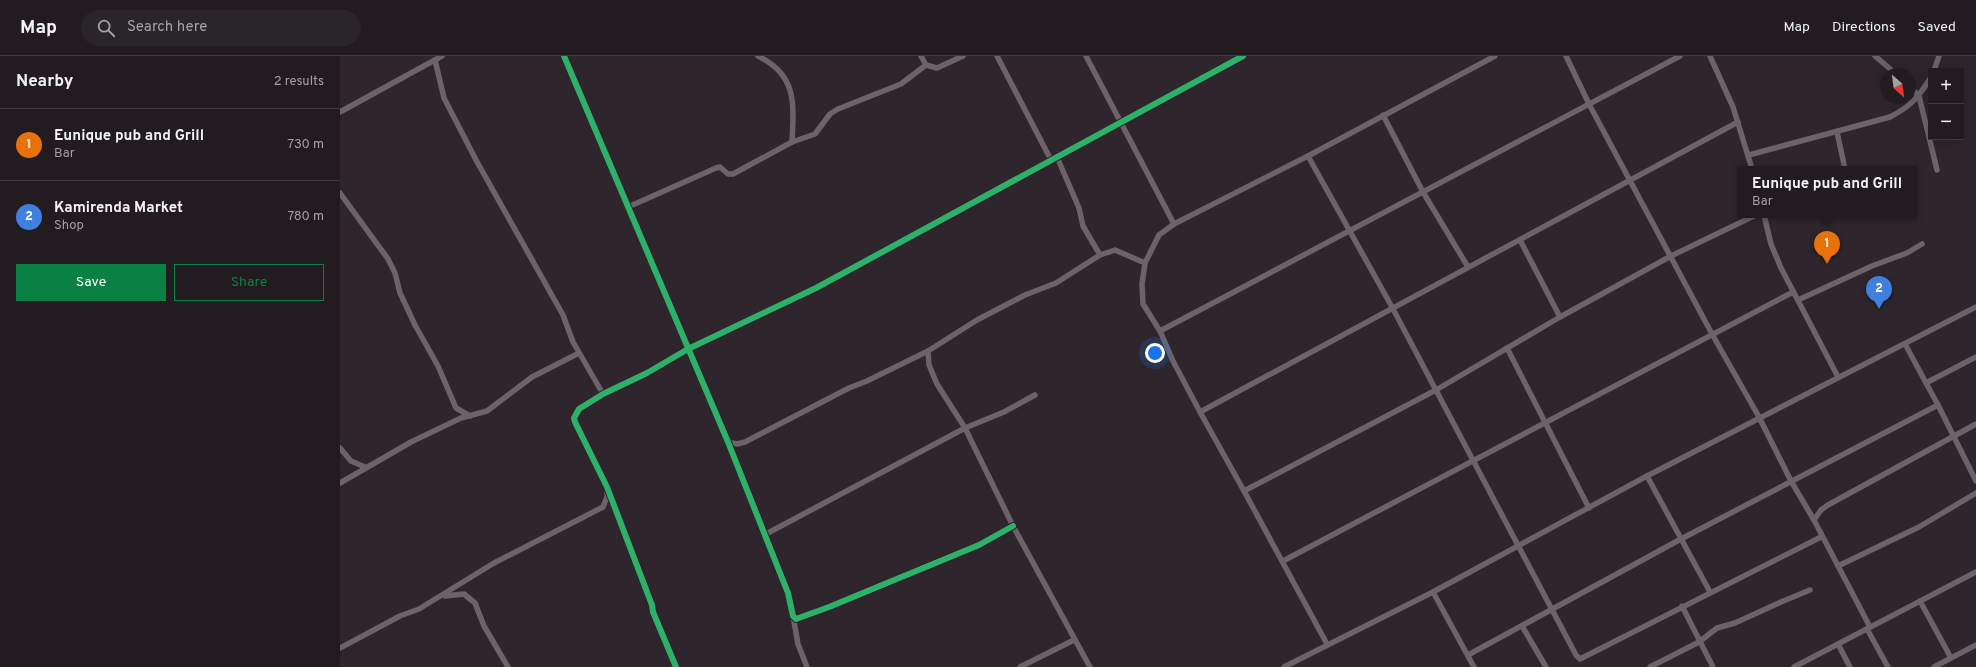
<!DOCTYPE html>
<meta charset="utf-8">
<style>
:root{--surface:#221c21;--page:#2a252a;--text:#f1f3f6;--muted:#a2a1a5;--line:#3f3a3f;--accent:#0b8043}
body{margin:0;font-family:Overpass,sans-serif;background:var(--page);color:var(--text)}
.controls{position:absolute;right:12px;top:12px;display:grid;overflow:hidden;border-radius:0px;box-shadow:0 4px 16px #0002}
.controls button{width:36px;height:36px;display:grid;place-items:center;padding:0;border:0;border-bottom:1px solid var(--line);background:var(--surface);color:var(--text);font:20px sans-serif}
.compass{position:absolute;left:1540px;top:12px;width:36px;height:36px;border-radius:50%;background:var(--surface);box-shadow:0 4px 16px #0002;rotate:152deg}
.you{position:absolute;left:815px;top:297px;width:14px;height:14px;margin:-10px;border:3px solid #fff;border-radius:50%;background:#1a73e8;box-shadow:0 0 0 6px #1a73e833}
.badge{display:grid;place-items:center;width:26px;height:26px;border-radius:50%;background:var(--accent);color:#fff;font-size:13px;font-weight:700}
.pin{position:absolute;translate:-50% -33px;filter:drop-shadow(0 1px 2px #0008)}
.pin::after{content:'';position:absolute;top:21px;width:14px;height:12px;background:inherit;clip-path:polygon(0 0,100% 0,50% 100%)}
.popup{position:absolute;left:1397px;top:110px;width:180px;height:52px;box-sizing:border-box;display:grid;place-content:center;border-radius:0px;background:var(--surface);filter:drop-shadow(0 1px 3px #0005);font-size:13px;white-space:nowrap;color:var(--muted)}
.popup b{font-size:15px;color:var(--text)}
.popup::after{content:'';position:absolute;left:50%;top:100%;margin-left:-8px;border:8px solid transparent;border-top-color:var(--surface)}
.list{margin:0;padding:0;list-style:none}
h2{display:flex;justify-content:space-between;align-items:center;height:52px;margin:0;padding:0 16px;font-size:17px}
h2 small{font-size:13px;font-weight:400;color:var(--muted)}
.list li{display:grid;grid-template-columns:26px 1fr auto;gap:12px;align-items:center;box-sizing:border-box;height:72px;padding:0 16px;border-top:1px solid var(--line)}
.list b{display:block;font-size:15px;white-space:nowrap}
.list p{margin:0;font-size:13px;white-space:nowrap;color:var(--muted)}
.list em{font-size:13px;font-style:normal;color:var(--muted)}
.actions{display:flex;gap:8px;padding:12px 16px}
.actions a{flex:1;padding:9px 0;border:1px solid var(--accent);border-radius:0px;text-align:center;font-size:14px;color:var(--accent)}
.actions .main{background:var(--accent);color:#fff}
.icon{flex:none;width:22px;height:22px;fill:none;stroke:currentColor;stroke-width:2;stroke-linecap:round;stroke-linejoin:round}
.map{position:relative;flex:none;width:1636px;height:611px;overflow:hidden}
header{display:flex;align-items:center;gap:24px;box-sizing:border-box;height:56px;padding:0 20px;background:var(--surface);border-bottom:1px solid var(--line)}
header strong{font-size:19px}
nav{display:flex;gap:22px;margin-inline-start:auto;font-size:14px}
.search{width:280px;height:36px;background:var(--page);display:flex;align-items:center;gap:10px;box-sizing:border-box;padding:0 14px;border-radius:22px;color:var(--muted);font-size:15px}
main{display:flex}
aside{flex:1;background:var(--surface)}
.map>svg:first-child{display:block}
</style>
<header>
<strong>Map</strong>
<div class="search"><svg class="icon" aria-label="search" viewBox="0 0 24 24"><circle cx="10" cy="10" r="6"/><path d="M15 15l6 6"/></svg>Search here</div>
<nav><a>Map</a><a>Directions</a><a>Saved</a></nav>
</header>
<main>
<aside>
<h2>Nearby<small>2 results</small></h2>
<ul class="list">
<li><span class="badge" style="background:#e8710a">1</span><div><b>Eunique pub and Grill</b><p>Bar</p></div><em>730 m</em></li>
<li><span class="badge" style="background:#3f7fe0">2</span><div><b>Kamirenda Market</b><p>Shop</p></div><em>780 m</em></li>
</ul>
<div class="actions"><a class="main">Save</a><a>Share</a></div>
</aside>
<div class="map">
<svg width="1636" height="611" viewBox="0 0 1636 611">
<rect width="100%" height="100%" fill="#2e262c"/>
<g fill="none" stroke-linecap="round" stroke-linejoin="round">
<g stroke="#6b6369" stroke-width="5.5">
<polyline points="224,0 388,386 448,537 453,560 456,563 489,551 639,489 673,470"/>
<path d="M418,0C457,19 454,47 452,86"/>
<polyline points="581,0 586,9 597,12 623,0"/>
<polyline points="657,0 711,104"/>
<polyline points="746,0 834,168"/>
<polyline points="1226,0 1249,48 1372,278 1419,361 1451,425 1474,464 1530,571"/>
<polyline points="1370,0 1393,51 1412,113"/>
<polyline points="1535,0 1556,18"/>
<polyline points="95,4 104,42 136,104 223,259 233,286 263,338"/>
<polyline points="1594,15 1599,0"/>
<polyline points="1570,31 1579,40 1597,114"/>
<polyline points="0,56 102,0"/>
<polyline points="1043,59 1083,136 1128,211"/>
<polyline points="1497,76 1505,113"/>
<path d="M1409,99L1550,61C1571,50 1579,41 1591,21"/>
<polyline points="968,100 1052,251 1236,599 1240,603 1481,481"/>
<polyline points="717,101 739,152 743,170 760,199"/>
<polyline points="0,137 48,203 55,217 60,237 75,269 98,310 116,352 130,360"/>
<polyline points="288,151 376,112 380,111 388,118 393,118 452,86 475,78 490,58 498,53 561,28 586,9"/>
<polyline points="1424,159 1431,188 1441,212 1498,321"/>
<polyline points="1180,184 1220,261"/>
<polyline points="1458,244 1532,210 1567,197 1582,188"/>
<polyline points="820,275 1340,0"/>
<polyline points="1565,288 1598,349 1636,425"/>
<polyline points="1167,292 1249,452"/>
<polyline points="588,295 589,309 597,328 625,372 673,470 750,611"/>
<polyline points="1586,327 1636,301"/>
<polyline points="860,356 1398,66"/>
<polyline points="388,386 397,388 405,386 509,332 527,325 588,295 637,264 685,239 716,227 760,199 775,194 805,207"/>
<polyline points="0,392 11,405 25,411"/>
<polyline points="1307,420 1370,536"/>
<polyline points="0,427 71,386 121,362 147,355 192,321 239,297"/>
<polyline points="904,435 1096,334 1220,261 1331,200 1416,159"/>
<polyline points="1474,464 1481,454 1488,449 1636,368"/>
<polyline points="426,478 625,372 664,356 695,339"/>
<polyline points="943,505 1453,236"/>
<polyline points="1498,510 1579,471 1636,437"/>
<polyline points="1093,536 1134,611"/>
<polyline points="105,540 124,538 135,547 144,570 168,611"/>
<polyline points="1580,545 1611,602"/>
<polyline points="1342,550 1373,611"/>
<polyline points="453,560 458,588 467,611"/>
<polyline points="1182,570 1206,611"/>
<polyline points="1527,573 1548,611"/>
<polyline points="987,588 904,435 860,356 833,305 820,275 803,248 802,228 805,207 819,179 834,168 968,100 1155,0"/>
<polyline points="1498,588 1510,611"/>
<polyline points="0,592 60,560 79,553 154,507 263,451 267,441 267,435"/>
<polyline points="1128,599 1341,483 1598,349"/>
<polyline points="336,611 313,556 312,549 267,431 235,366 234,362 239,353 263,338 307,317 348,293 476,232 903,0"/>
<polyline points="680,611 734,584"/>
<polyline points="944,611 1093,536 1307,420 1636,251"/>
<polyline points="1310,611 1359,586 1377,572 1395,567 1441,546 1470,534"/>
<polyline points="1454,611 1636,516"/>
<polyline points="1594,611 1636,589"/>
</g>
<defs>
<g id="cycleway">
<polyline points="224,0 388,386 448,537 453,560 456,563 489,551 639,489 673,470"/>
<polyline points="336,611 313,556 312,549 267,431 235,366 234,362 239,353 263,338 307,317 348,293 476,232 903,0"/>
</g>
</defs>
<use href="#cycleway" stroke="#31222d" stroke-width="8"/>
<use href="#cycleway" stroke="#2db169" stroke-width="6"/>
</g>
</svg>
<div class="controls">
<button>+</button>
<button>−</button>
</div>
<svg class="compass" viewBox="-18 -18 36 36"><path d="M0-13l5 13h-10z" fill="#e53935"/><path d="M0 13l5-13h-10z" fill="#a2a1a5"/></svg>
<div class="you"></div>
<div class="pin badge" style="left:1487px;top:208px;background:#e8710a">1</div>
<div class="popup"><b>Eunique pub and Grill</b>Bar</div>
<div class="pin badge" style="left:1539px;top:253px;background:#3f7fe0">2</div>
</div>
</main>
